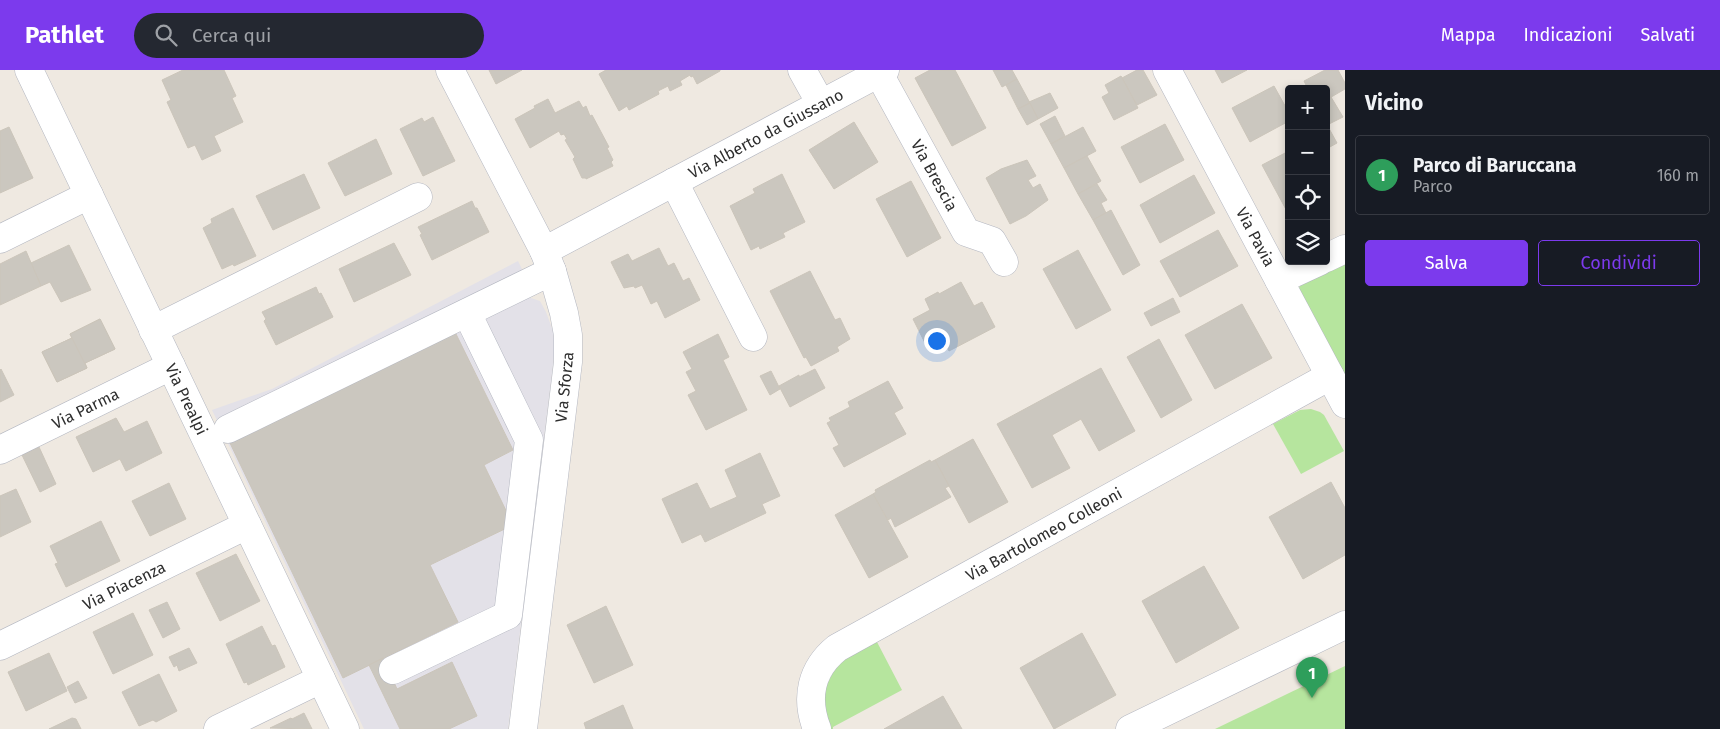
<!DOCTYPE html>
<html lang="it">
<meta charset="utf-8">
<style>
:root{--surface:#171b24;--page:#242831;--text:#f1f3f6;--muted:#9ea1a6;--line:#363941;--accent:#7c3aed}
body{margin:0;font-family:"Fira Sans",sans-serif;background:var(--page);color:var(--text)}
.controls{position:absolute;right:15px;top:15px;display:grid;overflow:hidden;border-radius:5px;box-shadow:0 2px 8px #0003}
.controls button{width:45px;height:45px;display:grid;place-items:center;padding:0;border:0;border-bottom:1px solid var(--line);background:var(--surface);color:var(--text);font:25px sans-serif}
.you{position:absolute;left:936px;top:270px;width:18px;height:18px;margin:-12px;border:4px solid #fff;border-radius:50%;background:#1a73e8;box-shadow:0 0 0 8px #1a73e833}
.badge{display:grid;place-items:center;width:32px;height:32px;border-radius:50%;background:var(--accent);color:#fff;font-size:16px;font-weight:700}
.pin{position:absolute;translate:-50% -41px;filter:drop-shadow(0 1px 2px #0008)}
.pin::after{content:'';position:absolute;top:26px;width:18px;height:15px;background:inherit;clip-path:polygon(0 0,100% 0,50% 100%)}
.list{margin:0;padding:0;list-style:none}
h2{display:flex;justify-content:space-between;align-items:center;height:65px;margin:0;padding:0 20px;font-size:21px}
h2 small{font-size:16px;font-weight:400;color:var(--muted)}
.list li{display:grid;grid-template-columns:32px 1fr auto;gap:15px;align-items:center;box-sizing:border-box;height:80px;margin:0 10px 10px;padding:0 10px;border:1px solid var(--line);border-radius:5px}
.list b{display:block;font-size:19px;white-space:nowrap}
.list p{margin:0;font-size:16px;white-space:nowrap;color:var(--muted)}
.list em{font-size:16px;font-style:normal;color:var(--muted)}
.actions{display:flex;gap:10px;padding:15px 20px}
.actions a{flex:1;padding:11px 0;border:1px solid var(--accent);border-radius:5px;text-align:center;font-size:18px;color:var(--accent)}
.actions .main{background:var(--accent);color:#fff}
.icon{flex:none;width:28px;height:28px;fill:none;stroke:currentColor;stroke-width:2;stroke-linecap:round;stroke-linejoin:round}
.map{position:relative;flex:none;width:1345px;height:659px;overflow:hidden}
header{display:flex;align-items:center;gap:30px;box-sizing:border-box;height:70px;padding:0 25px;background:var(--accent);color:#fff}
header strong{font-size:24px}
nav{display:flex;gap:28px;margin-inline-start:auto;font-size:18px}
.search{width:350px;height:45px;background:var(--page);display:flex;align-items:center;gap:12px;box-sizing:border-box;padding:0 18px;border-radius:28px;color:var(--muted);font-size:19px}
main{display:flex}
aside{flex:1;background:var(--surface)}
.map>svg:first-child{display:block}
</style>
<header>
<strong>Pathlet</strong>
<div class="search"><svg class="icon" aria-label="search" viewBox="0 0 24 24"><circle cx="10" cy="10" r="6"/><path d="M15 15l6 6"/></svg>Cerca qui</div>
<nav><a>Mappa</a><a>Indicazioni</a><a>Salvati</a></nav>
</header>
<main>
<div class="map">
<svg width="1345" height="659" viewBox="0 0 1345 659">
<rect width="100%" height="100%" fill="#efe9e1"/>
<polygon fill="#e3e1e8" points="518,191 522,199 518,206 528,227 540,231 546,242 553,261 555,279 508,659 364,659 212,340 272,319"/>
<g fill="#b6e59e">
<polygon points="1345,189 1345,310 1298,222 1302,208"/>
<polygon points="1311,339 1320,342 1324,345 1344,381 1301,404 1273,354 1300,340"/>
<polygon points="927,539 929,543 877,572 902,620 833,657 833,659 828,659 823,622 839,590"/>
<polygon points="1345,596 1345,659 1215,659"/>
</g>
<g fill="#cbc7bf" stroke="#cbc5ba">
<polygon points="183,0 224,0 236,26 232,28 243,52 214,66 221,81 202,90 195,75 188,78 167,32 171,30 162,10"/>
<polygon points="489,0 522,0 496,14"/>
<polygon points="606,0 720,0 720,1 697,14 693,6 691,7 690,5 680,11 682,15 670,21 668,16 658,21 659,24 629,40 627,36 619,41 599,4"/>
<polygon points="930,0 955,0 986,58 952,76 915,8"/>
<polygon points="993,0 1012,0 1017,9 1002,17"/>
<polygon points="1137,0 1143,0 1157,25 1137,35 1122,8"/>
<polygon points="1215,0 1247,0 1222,13"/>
<polygon points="1325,0 1338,0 1345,13 1345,19 1326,30 1326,19 1308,19 1304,11"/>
<polygon points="1121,6 1138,38 1114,50 1102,27 1109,23 1105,15"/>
<polygon points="1017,9 1030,33 1018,39 1006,15"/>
<polygon points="1274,16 1289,43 1289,51 1250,72 1232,38"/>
<polygon points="1050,23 1058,38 1038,49 1029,32"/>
<polygon points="1331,27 1343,47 1327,55 1326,30"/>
<polygon points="548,29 555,43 579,31 583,38 586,36 590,46 592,45 609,77 607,78 613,90 611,92 613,96 586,109 586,108 582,108 573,89 575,87 565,70 567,69 564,64 561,65 559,61 530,78 515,49 535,38 534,36"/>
<polygon points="1030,33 1038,49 1027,55 1018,39"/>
<polygon points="1055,46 1065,66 1051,74 1040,54"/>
<polygon points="433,47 455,91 423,106 400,59 422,48 424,52"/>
<polygon points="854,52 878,92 834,119 809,80"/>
<polygon points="1326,53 1337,73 1328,78 1326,75"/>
<polygon points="1165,54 1184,90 1140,113 1121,77"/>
<polygon points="9,57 33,108 0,123 0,61"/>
<polygon points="1083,57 1096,81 1064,98 1051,74"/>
<polygon points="376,69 392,104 345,126 328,93"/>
<polygon points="1289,81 1289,145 1262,95"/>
<polygon points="1087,86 1101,111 1078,124 1064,98"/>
<polygon points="1027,90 1036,106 1028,110 1033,118 1040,114 1048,130 1026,146 1010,154 986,108 1001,99"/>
<polygon points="304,104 320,138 273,160 256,126"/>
<polygon points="782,104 805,152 783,163 785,167 760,179 759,176 751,180 730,136 755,123 753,119"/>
<polygon points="1194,105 1215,143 1160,173 1140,135"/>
<polygon points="911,111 941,168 907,187 876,129"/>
<polygon points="1097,114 1107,130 1101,133 1106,143 1093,150 1078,124"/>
<polygon points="472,131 475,138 477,138 489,162 432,190 420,165 422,164 418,157"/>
<polygon points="233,138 256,186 234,196 233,194 222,199 203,158 212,153 211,149"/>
<polygon points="1111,140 1140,195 1123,205 1093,150"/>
<polygon points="1218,160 1238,196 1180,227 1160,191"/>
<polygon points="394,173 411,205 354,232 339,199"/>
<polygon points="69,175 91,220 61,232 50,212 41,216 31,193"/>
<polygon points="659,178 668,196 674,193 683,211 689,208 700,230 665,248 657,231 651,234 642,215 635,218 634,216 624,218 611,192 628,184 632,191"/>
<polygon points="1078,180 1111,240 1076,259 1043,199"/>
<polygon points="26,181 41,216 0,235 0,194"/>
<polygon points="810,201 835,250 840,248 850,269 837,277 839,281 811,296 806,287 804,288 770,221"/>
<polygon points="961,212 974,236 982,232 995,257 949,281 942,267 926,275 913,249 930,240 925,229 938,222 939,224"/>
<polygon points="316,217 319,224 321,223 333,247 276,275 264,251 266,249 262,242"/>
<polygon points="1173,228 1180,242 1151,256 1144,243"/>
<polygon points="1242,234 1272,288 1215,319 1185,265"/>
<polygon points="100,249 115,279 85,293 70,264"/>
<polygon points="100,249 115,279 85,293 87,298 57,312 42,282 72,268 70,264"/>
<polygon points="455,262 513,380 484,395 513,455 430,495 458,552 343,608 229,371"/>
<polygon points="718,264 729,287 723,290 747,340 706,360 688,325 696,321 686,302 692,299 683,282"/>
<polygon points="72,268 87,298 57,312 42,282"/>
<polygon points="1159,269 1192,330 1161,348 1127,287"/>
<polygon points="1101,298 1135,361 1099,381 1081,349 1052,365 1070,398 1032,418 997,354"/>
<polygon points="1,299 14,325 0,332 0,300"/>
<polygon points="815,299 825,318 790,337 779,316 799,305 799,307"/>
<polygon points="771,301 780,319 770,325 760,306"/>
<polygon points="888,311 903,338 894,343 906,364 844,397 833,378 839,375 827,353 831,351 829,348 850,337 848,332"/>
<polygon points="116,348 124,362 147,351 162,383 126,401 120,389 93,402 76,367"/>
<polygon points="973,369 1008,432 969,453 935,390"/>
<polygon points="39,377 56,414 40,422 22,385"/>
<polygon points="760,383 780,426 762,434 766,443 705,472 701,464 682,473 662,429 697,413 710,439 737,427 725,400"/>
<polygon points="930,390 931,392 935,390 949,416 945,418 951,427 895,457 891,448 888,450 873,424 876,422 875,420"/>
<polygon points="1331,412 1345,438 1345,485 1303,509 1269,447"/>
<polygon points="169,413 186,449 150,466 132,431"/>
<polygon points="16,419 31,452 0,467 0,426"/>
<polygon points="873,424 908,487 869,508 835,445"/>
<polygon points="101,451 120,491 66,517 55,494 58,493 50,476"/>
<polygon points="236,484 260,531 220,551 196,503"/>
<polygon points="1204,496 1239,558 1176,593 1142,531"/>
<polygon points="167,532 180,559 163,568 149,540"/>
<polygon points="606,536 633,595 594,613 567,555"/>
<polygon points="133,543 153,585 113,604 93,562"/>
<polygon points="262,556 272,576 275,575 285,597 248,615 247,612 244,613 226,574"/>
<polygon points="1082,563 1116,625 1054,659 1020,598"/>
<polygon points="189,578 197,593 179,601 177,595 174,597 169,587"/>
<polygon points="49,583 67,621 26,641 8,602"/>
<polygon points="383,588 397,619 452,592 477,646 449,659 400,659 369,595"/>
<polygon points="159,604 177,641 156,652 153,650 139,656 122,622"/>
<polygon points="78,611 87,628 75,633 67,617"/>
<polygon points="943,626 962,659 884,659"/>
<polygon points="623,635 633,659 586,659 584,653"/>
<polygon points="304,643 312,659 270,658 291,648 292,649"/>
<polygon points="72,648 76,649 81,659 49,659"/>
</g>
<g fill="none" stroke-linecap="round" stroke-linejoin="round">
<defs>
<g id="minor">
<path id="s1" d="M29,0L345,659"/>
<polyline points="450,0 544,181 552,201 564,243 568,265 568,292 523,659"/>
<polyline points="802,0 821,34"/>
<path id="s2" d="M877,0L966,162L992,171L1004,192"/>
<path id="s3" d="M1167,0L1345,334"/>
<polyline points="674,112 753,267"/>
<polyline points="0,169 89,125"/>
<path id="s4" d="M544,181L885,0"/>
<polyline points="1326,188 1345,179"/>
<polyline points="1279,210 1320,191"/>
<polyline points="153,260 418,127"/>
<polyline points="228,359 552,201"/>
<path id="s5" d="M0,380L171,296"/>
<path id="s6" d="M0,576L247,455"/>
<polyline points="393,600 508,545 529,370 467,243"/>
<polyline points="218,659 321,609"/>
<path id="s7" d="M817,659C805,628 811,599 837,578L1330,306"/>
<polyline points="1130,659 1345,555"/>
</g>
</defs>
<use href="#minor" stroke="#b4b7c1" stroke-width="29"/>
<use href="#minor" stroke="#fff" stroke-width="28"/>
</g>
<g text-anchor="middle" stroke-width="4" stroke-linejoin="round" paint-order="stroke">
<g font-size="16" fill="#2e2e2e" stroke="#fff">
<text dy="6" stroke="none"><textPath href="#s4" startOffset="251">Via Alberto da Giussano</textPath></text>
<text dy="6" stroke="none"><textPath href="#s2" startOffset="120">Via Brescia</textPath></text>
<text dy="6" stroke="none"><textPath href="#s3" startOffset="189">Via Pavia</textPath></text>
<text transform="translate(564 317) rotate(-84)" y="6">Via Sforza</text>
<text dy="6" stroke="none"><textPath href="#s1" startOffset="365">Via Prealpi</textPath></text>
<text dy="6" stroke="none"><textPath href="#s5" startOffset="95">Via Parma</textPath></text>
<text dy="6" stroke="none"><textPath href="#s7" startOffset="326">Via Bartolomeo Colleoni</textPath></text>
<text dy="6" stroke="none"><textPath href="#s6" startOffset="138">Via Piacenza</textPath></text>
</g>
</g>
</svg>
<div class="controls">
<button>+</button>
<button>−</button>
<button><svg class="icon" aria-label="locate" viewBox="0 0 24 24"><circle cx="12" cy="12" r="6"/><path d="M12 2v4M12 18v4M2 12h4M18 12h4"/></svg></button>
<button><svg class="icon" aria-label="layers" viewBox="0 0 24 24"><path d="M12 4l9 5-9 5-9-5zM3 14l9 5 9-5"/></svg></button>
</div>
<div class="you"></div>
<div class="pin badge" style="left:1312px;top:628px;background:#2e9e5b">1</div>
</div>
<aside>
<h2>Vicino<small></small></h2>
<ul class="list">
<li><span class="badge" style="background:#2e9e5b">1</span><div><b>Parco di Baruccana</b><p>Parco</p></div><em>160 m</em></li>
</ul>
<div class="actions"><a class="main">Salva</a><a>Condividi</a></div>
</aside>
</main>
